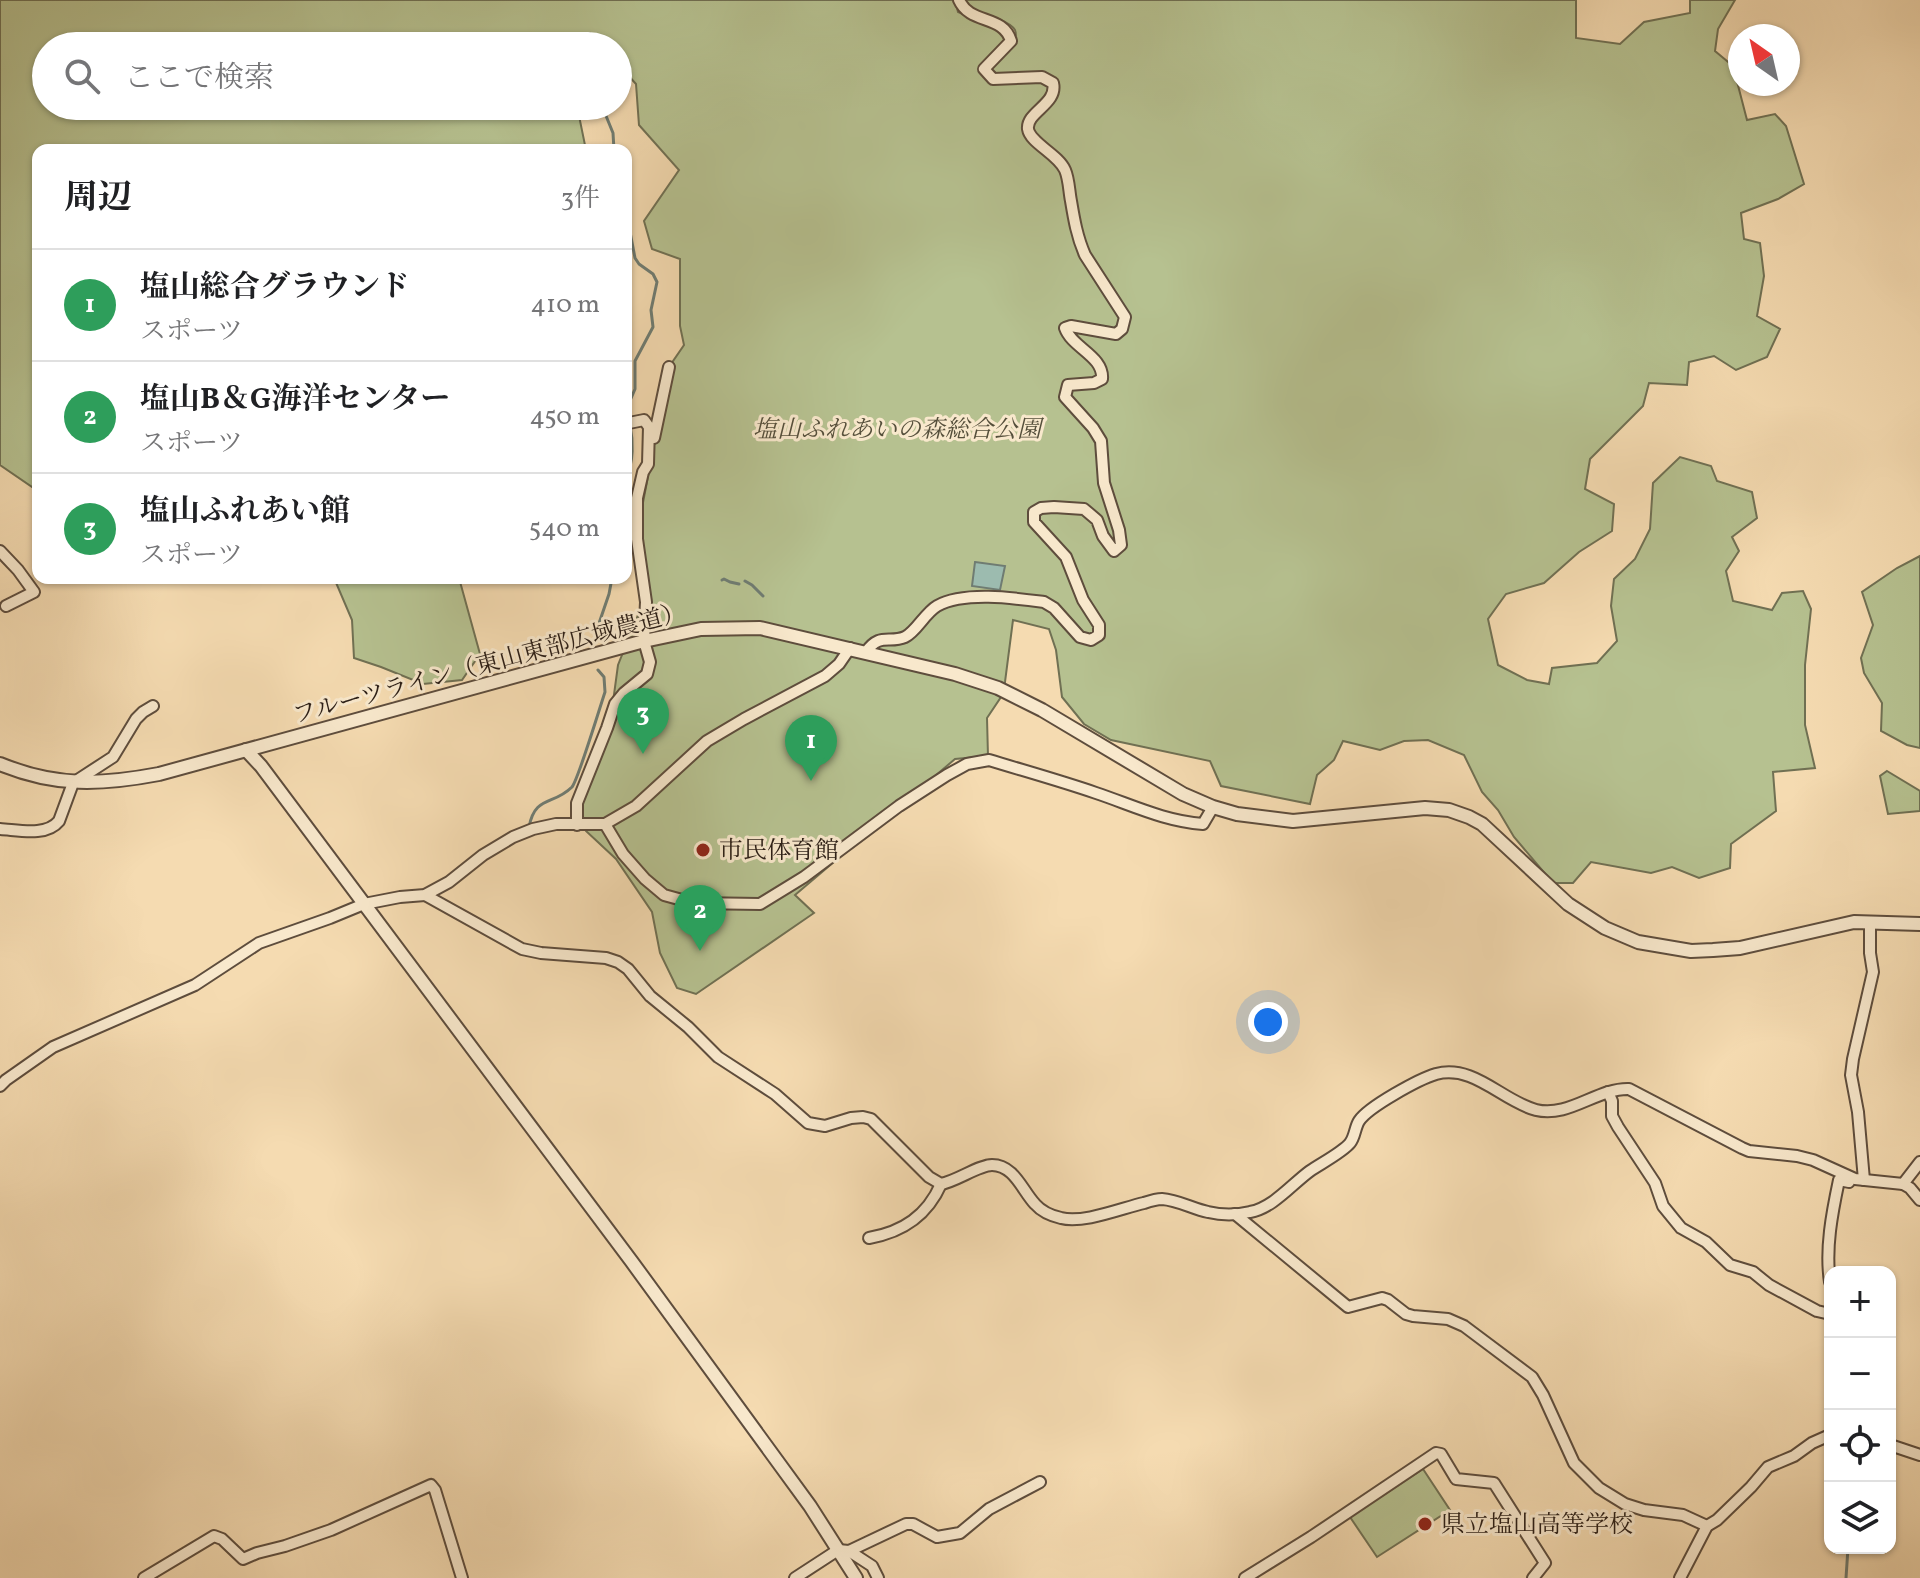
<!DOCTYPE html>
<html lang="ja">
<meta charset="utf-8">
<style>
:root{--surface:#fff;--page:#f6f6f6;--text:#202124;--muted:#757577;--line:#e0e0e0;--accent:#1a73e8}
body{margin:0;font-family:Vollkorn,"Noto Serif JP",serif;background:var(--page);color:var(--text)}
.controls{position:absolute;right:24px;bottom:24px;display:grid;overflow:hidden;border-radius:16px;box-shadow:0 2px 6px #0004}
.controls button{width:72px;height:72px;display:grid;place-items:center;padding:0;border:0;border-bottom:2px solid var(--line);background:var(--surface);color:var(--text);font:40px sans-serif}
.compass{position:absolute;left:1728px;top:24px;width:72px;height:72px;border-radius:50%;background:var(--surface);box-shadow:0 2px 6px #0004;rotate:326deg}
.you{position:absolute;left:1268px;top:1022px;width:28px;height:28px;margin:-20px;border:6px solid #fff;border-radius:50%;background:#1a73e8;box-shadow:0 0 0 12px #1a73e833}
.badge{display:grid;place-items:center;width:52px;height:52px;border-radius:50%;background:var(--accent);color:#fff;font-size:26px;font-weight:700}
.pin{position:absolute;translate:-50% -66px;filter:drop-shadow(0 2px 4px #0008)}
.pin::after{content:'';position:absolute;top:42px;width:28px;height:24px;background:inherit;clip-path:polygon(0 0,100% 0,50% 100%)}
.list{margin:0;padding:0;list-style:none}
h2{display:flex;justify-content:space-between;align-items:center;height:104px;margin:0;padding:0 32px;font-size:34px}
h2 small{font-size:26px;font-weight:400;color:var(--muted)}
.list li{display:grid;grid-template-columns:52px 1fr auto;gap:24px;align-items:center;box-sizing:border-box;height:112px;padding:0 32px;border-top:2px solid var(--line)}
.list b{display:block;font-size:30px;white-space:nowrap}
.list p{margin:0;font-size:26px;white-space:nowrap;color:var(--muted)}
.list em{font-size:26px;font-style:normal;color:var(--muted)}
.icon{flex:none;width:44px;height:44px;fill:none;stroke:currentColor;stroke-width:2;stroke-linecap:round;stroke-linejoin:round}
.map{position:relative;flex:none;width:1920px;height:1578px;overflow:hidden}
.search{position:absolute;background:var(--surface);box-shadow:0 2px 6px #0004;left:32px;top:32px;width:600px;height:88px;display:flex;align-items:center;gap:20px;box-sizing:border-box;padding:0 28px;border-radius:44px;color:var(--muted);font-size:30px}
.panel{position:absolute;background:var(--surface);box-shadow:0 2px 6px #0004;left:32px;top:144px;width:600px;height:440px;border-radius:16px}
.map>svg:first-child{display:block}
</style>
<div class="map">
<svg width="1920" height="1578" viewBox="0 0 1920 1578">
<rect width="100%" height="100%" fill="#f5dbb1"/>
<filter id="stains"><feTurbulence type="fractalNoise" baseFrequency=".0025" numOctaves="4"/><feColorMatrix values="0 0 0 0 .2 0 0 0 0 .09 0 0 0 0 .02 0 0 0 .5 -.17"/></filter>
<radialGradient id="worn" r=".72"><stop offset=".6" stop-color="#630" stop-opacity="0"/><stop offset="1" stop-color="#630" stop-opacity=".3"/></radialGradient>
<g fill="#b6c190" stroke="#707053" stroke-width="2">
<path d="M0,0H955L958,12L997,28L1006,35L1003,43H1013C1015,39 1017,35 1015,30C1010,20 978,12 967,8L964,0H1576V38L1620,44L1644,22L1690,13V0H1735L1718,29L1715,51L1733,66L1747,120L1775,114L1786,126L1804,184L1778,199L1741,213L1744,239L1760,243L1764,276L1757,316L1780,329L1767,357L1736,370L1714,356L1689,362L1687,385L1649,383L1643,406L1590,459L1585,489L1614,504L1612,531L1579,552L1544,583L1506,594L1488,619L1498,665L1527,680L1549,684L1552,668L1597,663L1617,641L1611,606L1614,579L1635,559L1650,529L1653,483L1680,457L1711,466L1717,481L1752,492L1757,518L1732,537L1739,551L1726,571L1733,601L1772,610L1782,593L1803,591L1811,609L1805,665V725L1815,768L1773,772L1776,811L1731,844L1730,868L1699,878L1672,867L1651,873L1591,862L1573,883H1553L1514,837L1498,810L1482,792L1464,755L1428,740L1404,741L1380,750L1343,741L1334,760L1317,775L1310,804L1221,786L1210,761L1111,740L1084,724L1062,697L1056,650L1049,629L1013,620L1005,682L1001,697L987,718L988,756L955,759L795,895L814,913L696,994L677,988L660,953L652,912L616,859L586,831L578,803L613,702L618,665L640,610L641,513L669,367L684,345L680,326V259L652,249L644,221L679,170L639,125L636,84L618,64V46H602L590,33L572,46H46V106H577L586,150H38V491L0,465Z"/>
<polygon points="1920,556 1920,748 1907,745 1881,731 1882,703 1864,673 1861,658 1873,625 1862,592 1897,568"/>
<polygon points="334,578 459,578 480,654 462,680 423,684 381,667 354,658 352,620"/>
<polygon points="1887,771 1920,791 1920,811 1888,814 1880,776"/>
<polygon points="1423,1469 1450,1510 1377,1557 1350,1517"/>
</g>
<polygon fill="#9cbbaf" stroke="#6f7c72" stroke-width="2" points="975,562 1005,566 1000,590 972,586"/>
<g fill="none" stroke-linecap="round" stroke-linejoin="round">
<g stroke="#6f7c72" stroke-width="3">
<polyline points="602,106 613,133 614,150"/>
<polyline points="626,211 635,258 639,264 653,274 657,282 651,310 653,327 635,361 635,389 629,403 628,418"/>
<path d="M626,476C634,463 633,440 630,425"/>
<polyline points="722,580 724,579 730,582 739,584"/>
<polyline points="745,581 752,585 763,596"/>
<polyline points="595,635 609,594 612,578"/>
<path d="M529,827C535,795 553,806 572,787C578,780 600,707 605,692L604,677L598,670"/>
<polyline points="1846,1578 1848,1548"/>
</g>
<defs>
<g id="minor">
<polyline points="654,438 669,367"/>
<polyline points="0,551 18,570 34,592 6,606"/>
<path d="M866,652C880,632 889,644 905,637C916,632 925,613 937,606C964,591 1014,598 1044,602L1054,608L1080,637L1091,640L1099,635V625L1083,600L1066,557L1034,522V512L1041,508L1054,507L1084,509L1097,520L1103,536L1114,551L1121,545L1119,530L1104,483L1101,441L1093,428L1065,397L1068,385L1094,383L1102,379C1104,356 1072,348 1065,328L1071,326L1116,334L1122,329L1125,317L1085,255C1077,237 1074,219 1071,201C1069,191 1069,179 1065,170C1058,154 1030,143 1028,129C1026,112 1058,104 1053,83L1042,77L993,79L984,69L1011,41C1003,14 970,25 959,0"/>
<path d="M605,824L623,854L645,879L664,895L693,903L760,904L804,877L899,806L947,775L967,764L989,760C1025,771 1061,781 1096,793C1132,805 1164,821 1203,824L1213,807"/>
<polyline points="577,825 577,803 607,728 615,704 624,693 647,674 650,662 644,641 646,602 637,539 637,498 643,472 648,464 649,427 644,420 629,423 626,421"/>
<path d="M0,829C18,830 46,837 59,821L73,783L113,757L136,719L143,712L153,706"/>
<path d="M425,895L522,949L541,953L606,958L618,962L628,969L650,996L688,1027L718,1057L775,1094L808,1123L825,1126L851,1118L863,1117L871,1119L929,1177L941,1184C957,1181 979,1165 992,1165C1014,1165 1022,1190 1035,1204C1042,1212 1052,1216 1061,1218C1083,1224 1122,1208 1144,1203C1150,1201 1156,1199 1162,1199C1178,1200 1193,1209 1208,1212C1221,1215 1237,1215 1250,1212C1273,1208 1292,1184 1310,1171C1320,1164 1343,1152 1350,1143C1355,1137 1355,1127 1359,1121C1368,1107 1419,1079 1436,1074C1474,1064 1502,1101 1536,1110C1569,1118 1597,1088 1629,1089L1742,1148L1749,1151L1797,1156L1813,1160L1855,1179L1903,1184L1910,1188L1920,1200"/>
<polyline points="0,1086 6,1080 53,1047 195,985 259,943 330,918 364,904 400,897 425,895 449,882 483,855 513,837 533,829 556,824 605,824 636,806 707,741 744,719 825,676 839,664 850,648"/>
<polyline points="1608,1092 1612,1101 1612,1116 1618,1127 1655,1183 1663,1206 1681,1228 1706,1242 1730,1265 1753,1272 1769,1285 1817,1311 1830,1314"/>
<polyline points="1864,1180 1858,1112 1851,1075 1853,1059 1873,972 1870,953 1870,922"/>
<polyline points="1903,1184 1920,1162"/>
<polyline points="1235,1214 1348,1307 1382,1298 1388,1300 1406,1314 1413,1316 1448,1319 1464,1326 1532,1377 1543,1395 1574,1463 1599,1488 1625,1504 1644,1510 1683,1515 1707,1526"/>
<path d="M869,1238C903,1232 927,1216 941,1184"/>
<path d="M1830,1282C1825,1249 1832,1213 1839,1180L1849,1182"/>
<polyline points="1890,1445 1920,1455"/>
<polyline points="849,1551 906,1524 913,1524 937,1537 960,1533 989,1509 1040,1482"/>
<polyline points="144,1578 214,1536 222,1539 243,1559 257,1553 285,1546 331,1530 431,1485 435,1490 462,1578"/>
<polyline points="795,1578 838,1550 849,1551 872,1566 878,1578"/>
<polyline points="1245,1578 1311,1537 1436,1453 1441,1454 1456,1479 1494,1483 1545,1563 1533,1578"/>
<polyline points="1680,1578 1707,1526 1717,1520 1751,1487 1768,1467 1794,1456 1812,1443 1830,1435"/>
</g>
<g id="tertiary">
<polyline points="246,750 261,766 632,1262 810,1506 856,1578"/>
<path d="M0,764C56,787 101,785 159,774L644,641L701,629L760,628L955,674L998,688L1042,710L1183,794L1213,807L1237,814L1293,821L1425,808L1449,810L1469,817L1482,824L1568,904L1605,928L1638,942L1691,951L1713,950L1740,948L1854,922L1920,924"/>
</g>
</defs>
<use href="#minor" stroke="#5e4d3d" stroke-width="14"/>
<use href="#tertiary" stroke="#5e4d3d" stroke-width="16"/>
<use href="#minor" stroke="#f8e8cc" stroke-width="10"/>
<use href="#tertiary" stroke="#f8e8cc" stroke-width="12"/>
</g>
<g fill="#8f2418" stroke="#f8e8cc" stroke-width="3">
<circle cx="703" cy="850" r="8"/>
<circle cx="1425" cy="1524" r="8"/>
</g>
<g text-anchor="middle" stroke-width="6" stroke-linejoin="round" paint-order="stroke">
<g font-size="24" font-style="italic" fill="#554f3b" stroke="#f8e8cc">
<text x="897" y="437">塩山ふれあいの森総合公園</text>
</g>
<g font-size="24" fill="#2b1e16" stroke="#f8e8cc">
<text transform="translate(489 663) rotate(-15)" y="8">フルーツライン（東山東部広域農道）</text>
</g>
<g font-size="24" fill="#2b1e16" stroke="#f8e8cc" text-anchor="start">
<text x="719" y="858">市民体育館</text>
<text x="1441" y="1532">県立塩山高等学校</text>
</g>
</g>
<rect width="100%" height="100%" filter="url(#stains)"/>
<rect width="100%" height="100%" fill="url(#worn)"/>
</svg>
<div class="controls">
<button>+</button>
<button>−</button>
<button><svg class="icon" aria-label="locate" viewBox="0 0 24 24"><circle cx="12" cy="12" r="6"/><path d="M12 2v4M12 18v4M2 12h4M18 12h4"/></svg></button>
<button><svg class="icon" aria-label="layers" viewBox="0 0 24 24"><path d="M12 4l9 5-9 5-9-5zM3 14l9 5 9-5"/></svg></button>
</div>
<svg class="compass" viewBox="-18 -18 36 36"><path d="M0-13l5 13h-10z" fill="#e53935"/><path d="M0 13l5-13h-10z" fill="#757577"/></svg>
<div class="you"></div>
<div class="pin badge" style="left:811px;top:781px;background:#2e9e5b">1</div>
<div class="pin badge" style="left:700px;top:951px;background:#2e9e5b">2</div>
<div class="pin badge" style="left:643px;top:754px;background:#2e9e5b">3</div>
<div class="search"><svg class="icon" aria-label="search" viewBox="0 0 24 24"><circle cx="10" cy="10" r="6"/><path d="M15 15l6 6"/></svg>ここで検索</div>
<section class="panel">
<h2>周辺<small>3件</small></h2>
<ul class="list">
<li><span class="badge" style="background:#2e9e5b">1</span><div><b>塩山総合グラウンド</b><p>スポーツ</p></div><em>410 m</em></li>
<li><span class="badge" style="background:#2e9e5b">2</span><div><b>塩山B＆G海洋センター</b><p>スポーツ</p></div><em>450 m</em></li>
<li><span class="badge" style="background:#2e9e5b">3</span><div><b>塩山ふれあい館</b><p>スポーツ</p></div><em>540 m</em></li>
</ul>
</section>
</div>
